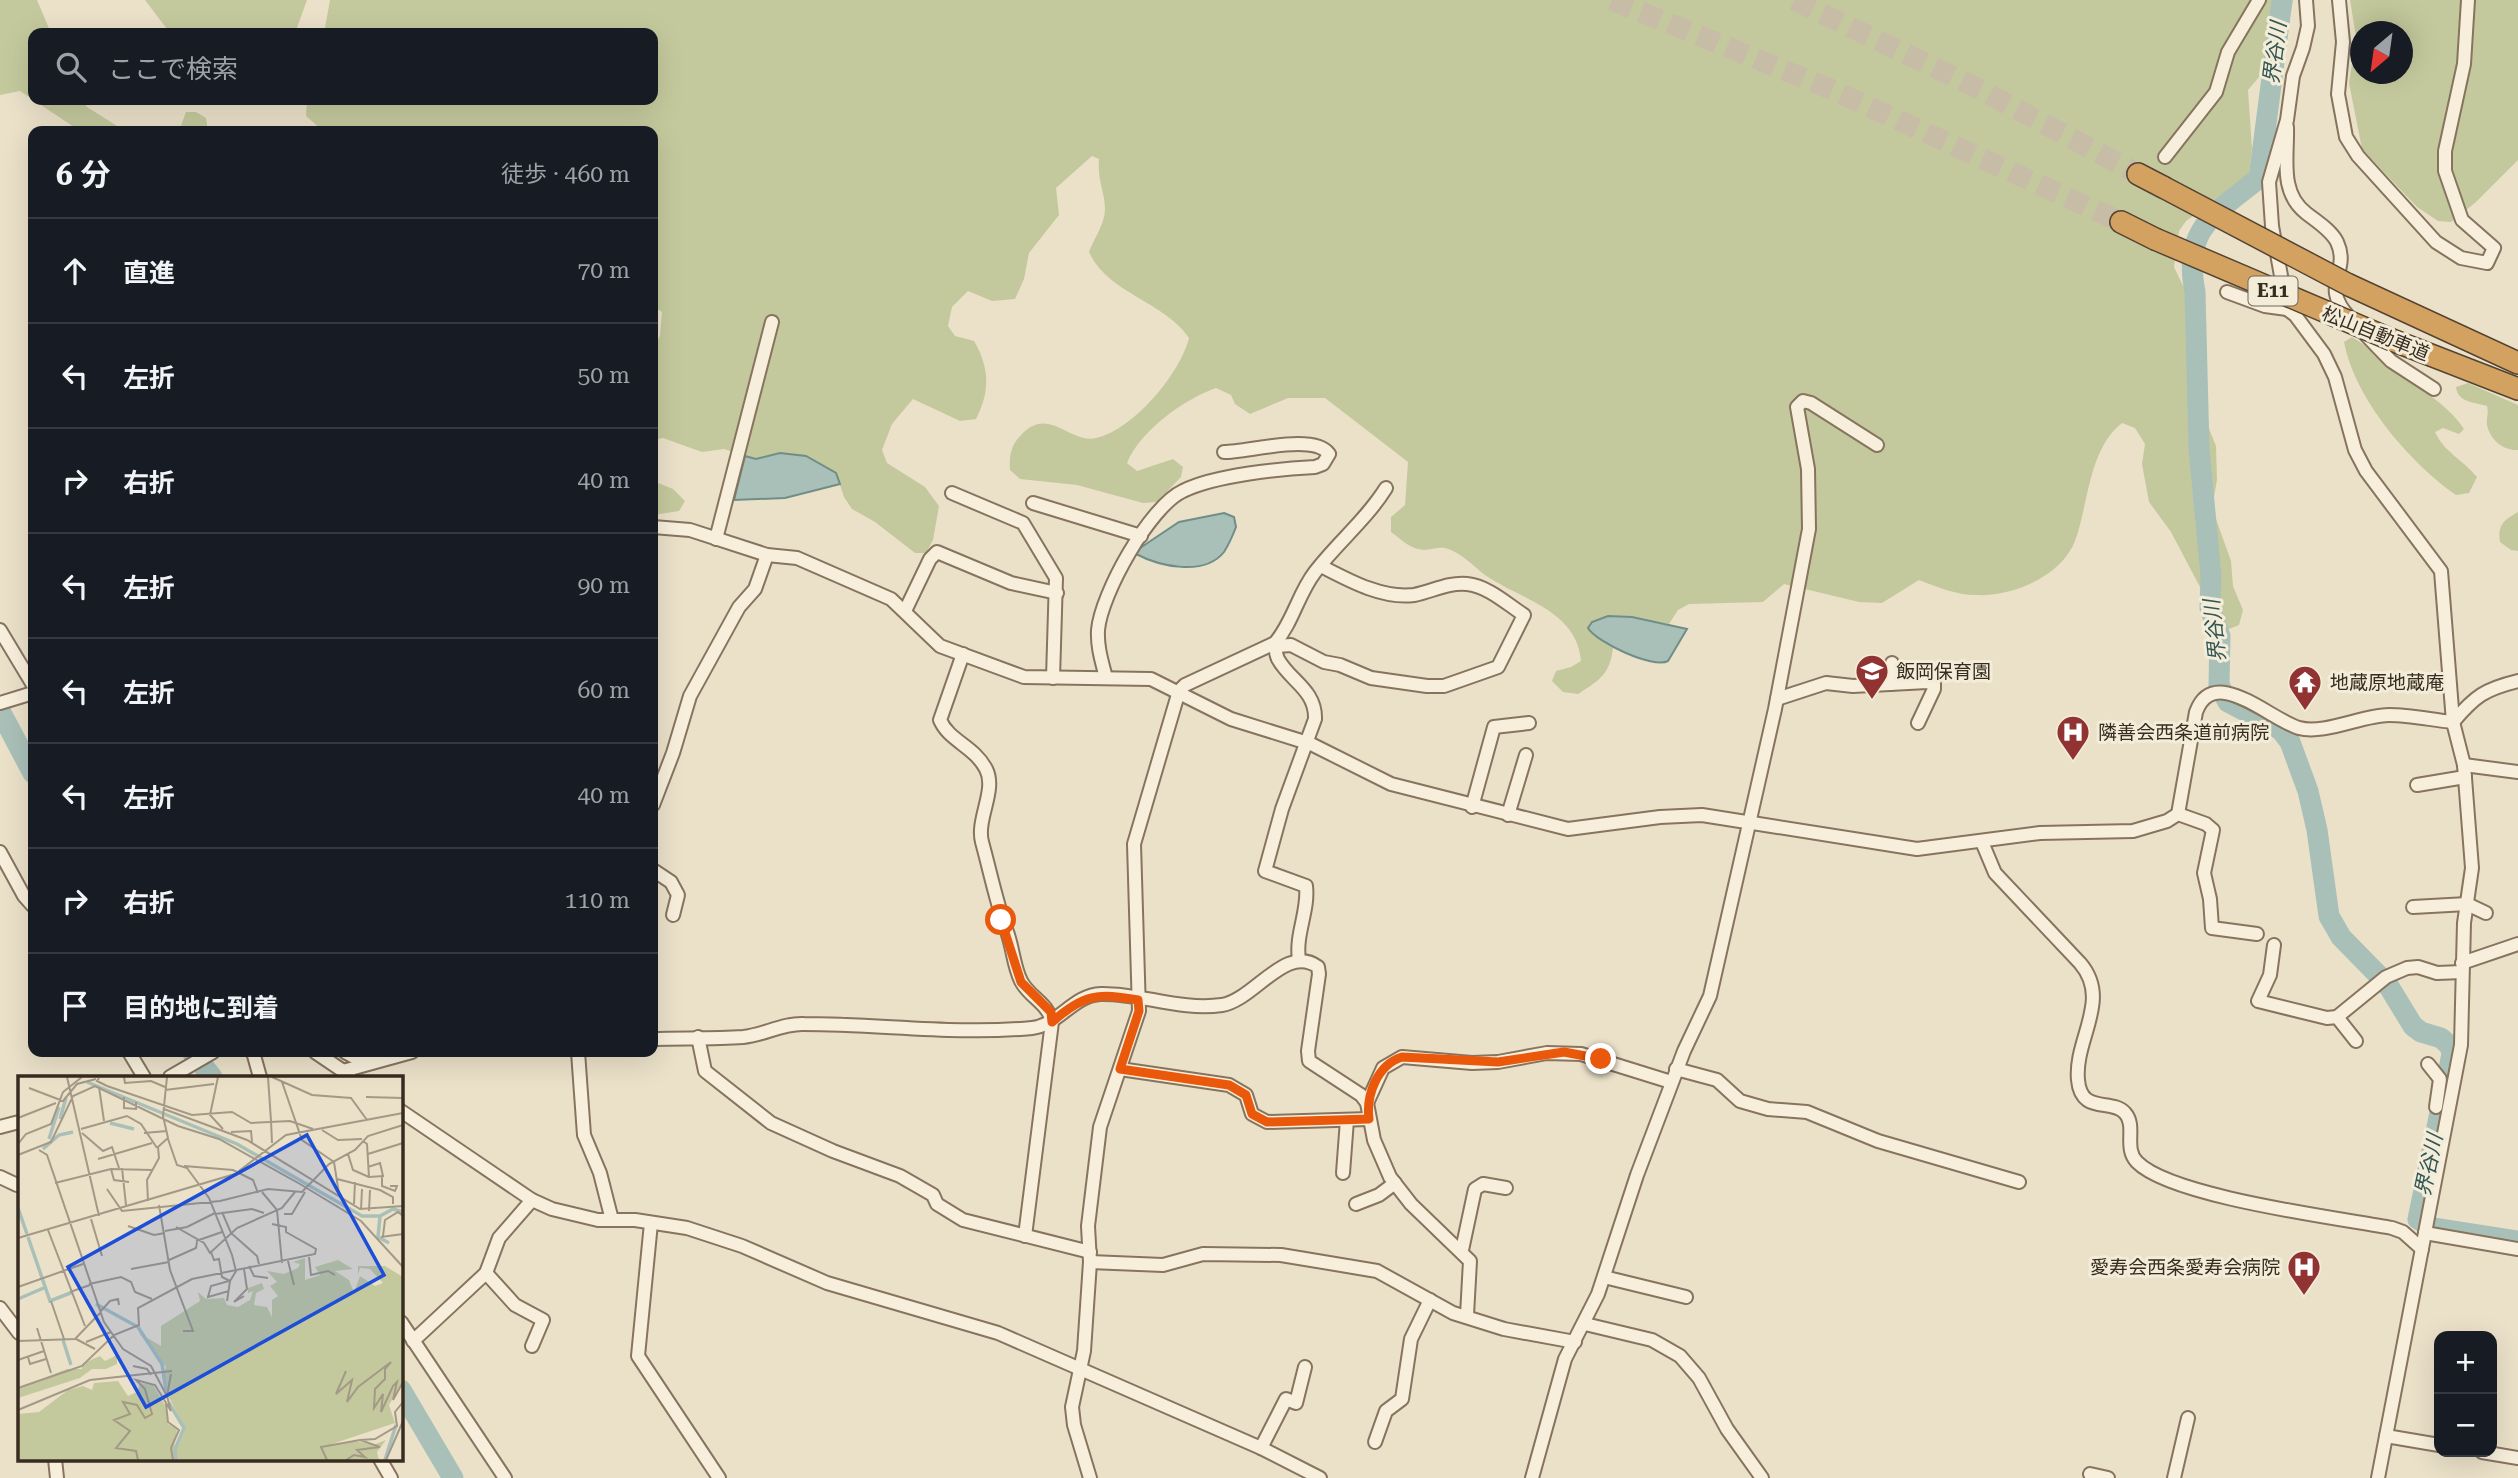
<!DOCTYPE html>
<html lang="ja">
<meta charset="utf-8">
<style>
:root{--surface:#171b24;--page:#20242c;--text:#f1f3f6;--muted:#9ea1a6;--line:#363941}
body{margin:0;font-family:"Roboto Serif","Noto Sans JP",serif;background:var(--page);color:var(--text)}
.controls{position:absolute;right:21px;bottom:21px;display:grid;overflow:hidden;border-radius:14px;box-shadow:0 7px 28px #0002}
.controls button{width:63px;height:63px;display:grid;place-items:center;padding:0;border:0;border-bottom:2px solid var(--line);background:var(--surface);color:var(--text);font:35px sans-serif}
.compass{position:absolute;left:2350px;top:21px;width:63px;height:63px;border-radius:50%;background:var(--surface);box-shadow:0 7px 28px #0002;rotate:209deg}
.stop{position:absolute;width:21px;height:21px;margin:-16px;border:5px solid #ea580c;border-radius:50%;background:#fff}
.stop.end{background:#ea580c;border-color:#fff;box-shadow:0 2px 7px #0008}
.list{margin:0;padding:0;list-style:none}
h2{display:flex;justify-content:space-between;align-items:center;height:91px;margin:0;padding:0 28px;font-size:30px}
h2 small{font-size:23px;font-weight:400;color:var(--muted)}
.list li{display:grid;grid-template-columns:46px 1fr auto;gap:21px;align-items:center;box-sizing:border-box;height:105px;padding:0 28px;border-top:2px solid var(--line)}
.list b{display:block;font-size:26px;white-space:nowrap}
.list em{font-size:23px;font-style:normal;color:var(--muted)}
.icon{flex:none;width:38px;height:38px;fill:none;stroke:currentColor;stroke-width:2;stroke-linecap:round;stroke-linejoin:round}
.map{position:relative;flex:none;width:2518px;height:1478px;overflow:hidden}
.search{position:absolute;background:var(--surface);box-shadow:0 7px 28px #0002;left:28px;top:28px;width:630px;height:77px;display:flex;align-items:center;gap:18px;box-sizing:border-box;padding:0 24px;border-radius:14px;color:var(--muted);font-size:26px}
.panel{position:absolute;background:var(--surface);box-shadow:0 7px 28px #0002;left:28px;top:126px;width:630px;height:931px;border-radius:14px}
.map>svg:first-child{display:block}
</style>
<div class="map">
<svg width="2518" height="1478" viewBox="0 0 2518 1478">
<rect width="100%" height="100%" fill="#ebe1c9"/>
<g fill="#c4c99d" fill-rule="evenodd">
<polygon points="0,0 37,0 51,33 33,33 33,100 82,100 87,107 125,131 80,131 20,91 0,95"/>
<polygon points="145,0 307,0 295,33 170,33"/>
<path d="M330,0H2293L2285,47L2248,90L2252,148L2249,176L2186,221L2179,231L2174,267L2188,296L2191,404L2208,426L2216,446L2217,480L2212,508L2231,561L2233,586L2243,610L2239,625L2229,629L2220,625L2171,532L2149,502L2142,464L2145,444L2135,428L2122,423C2088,450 2089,503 2075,541C2061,577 2011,597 1976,595C1956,595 1937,587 1919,580L1882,603L1859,602L1784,584L1763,602L1689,604L1678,610L1669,624L1632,617L1591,633L1613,648C1610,674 1600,680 1578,694L1563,692L1552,681L1556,671L1571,667L1581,661C1577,610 1519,599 1485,575C1473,566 1461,552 1445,548C1438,547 1431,550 1424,550C1410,549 1402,540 1391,532V517L1405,505L1408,462L1325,398H1288L1250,414L1235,404L1231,395L1216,388C1183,400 1141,430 1127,463L1137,471L1173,459L1183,467L1181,477L1157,502L1143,503L1077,485L1020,479L1010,470C1009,456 1011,445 1021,435C1049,405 1069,444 1096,438C1133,430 1180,374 1189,338C1164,301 1108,294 1089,252C1094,238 1105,224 1105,209C1105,192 1097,180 1099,159L1092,156L1056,188L1059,215L1029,253L1024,279L1015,299L992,301L968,291L952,307L948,326L955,336L974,341C990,368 990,392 976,419L960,421L913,399L892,424L882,450L887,463L925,487L939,506L933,540L926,553H915L875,522L852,509L844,497L836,473L806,456L780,453L756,459L724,449L702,452L663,438L653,440V348L660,336L662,312L653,306V131H323L306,116L307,100H653V33H324Z"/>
<path d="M2350,0H2518V160L2476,202L2451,222L2438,221L2417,207L2362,149L2349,83L2356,37ZM2360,32H2402V74H2360Z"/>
<polygon points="186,112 196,112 206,118 208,131 179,131"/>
<path d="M2352,337C2369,347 2380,359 2396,372C2421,391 2446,402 2464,429L2459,434L2443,428L2435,432C2444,452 2463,460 2477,477L2469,493L2456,495C2409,462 2355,399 2344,342Z"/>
<path d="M2468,383L2518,405V450C2504,451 2490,440 2487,425C2486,418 2489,414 2487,406C2474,402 2458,403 2456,387Z"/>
<polygon points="653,481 673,489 685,501 679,511 653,515"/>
<path d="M2518,512V551L2511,550L2500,542C2497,525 2504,520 2518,512Z"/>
</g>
<g fill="#a9c0b9" stroke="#708e87" stroke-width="2">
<polygon points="780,453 806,456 836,473 840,484 785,498 734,500 745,456 756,459"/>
<path d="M1224,513L1234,517L1236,527C1233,535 1229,544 1224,552C1204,577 1159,566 1136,554L1137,550L1179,522Z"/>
<path d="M1608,616L1632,617L1687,629L1668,661C1653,669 1596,642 1588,628L1592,622Z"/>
</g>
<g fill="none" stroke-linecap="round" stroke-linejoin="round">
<g stroke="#a9c0b9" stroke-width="21">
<path d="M2282,0L2259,178C2215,214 2182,228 2195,292L2199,449L2211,576L2210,608L2220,636L2219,685L2228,702L2281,730L2290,742L2308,791L2317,830L2329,916L2341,937L2388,985L2413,1026L2421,1032L2441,1038L2450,1046L2452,1054L2418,1219L2433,1228L2518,1241"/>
<polyline points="0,711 33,773"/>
<polyline points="192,1052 212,1077"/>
<polyline points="401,1390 453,1478"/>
</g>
<g stroke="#c7bda7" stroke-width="21" stroke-dasharray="21 10" stroke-linecap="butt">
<polyline points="1612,0 1828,88 2121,222"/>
<polyline points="1794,0 1981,90 2138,174"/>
</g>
<defs>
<g id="minor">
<polyline points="2306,0 2308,26 2303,48 2293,76 2287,120 2269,182 2272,226 2287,309 2295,315 2324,354 2335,377 2355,450 2366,471 2441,571 2453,722 2464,765 2472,868 2464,923 2461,1045 2378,1478"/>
<polyline points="2339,0 2343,42 2338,94 2346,137 2358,156 2436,242 2461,258 2487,263 2494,248 2462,220 2445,171 2445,151 2464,64 2468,0"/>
<path d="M2287,127C2288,157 2279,192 2306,213C2316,221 2331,230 2337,242C2351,272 2319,285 2349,317"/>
<polyline points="2165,157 2216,92 2228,52 2259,0"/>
<polyline points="2227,292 2265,306 2287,309"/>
<polyline points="2364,333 2391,361 2434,389"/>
<polyline points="952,493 1023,523 1056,578 1053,678"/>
<polyline points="1033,503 1141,536"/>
<path d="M653,527L690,530L767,555L797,558L891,599L940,646L1024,677L1151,679L1231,719L1311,744L1391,784L1568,829L1660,817L1702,815L1917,849L2040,833L2133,831L2167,821L2178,814L2196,712C2214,664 2269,719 2299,728C2324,735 2363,715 2389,715C2410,715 2432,720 2453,722C2475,696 2485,689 2518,681"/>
<polyline points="716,539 772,322"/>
<polyline points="905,611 930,559 937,552 1011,583 1057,593"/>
<polyline points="0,630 33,685"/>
<path d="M1275,643C1276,647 1275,653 1278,659C1290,681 1316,690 1315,719L1282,809L1265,871L1306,886C1309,911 1295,934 1299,960"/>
<path d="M1277,646L1291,645L1324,662L1340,665L1371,678L1427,686H1444L1498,667L1524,615C1507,604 1488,586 1467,584C1448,582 1431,592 1414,595C1382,599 1348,580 1321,566"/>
<path d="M963,654L940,720C949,741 974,746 986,769C997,790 976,819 982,842C990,871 996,901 1006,929C1013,946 1013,965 1021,981C1029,997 1049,1004 1052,1022L1025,1236"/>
<path d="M1106,678C1102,662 1097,647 1098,630C1101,594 1150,506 1183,491C1215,475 1279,469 1315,467L1323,464L1329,454C1314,433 1249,452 1224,452"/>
<polyline points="1891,684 1892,663"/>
<polyline points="1777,699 1826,683 1853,686 1927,682 1934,684 1934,689 1918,723"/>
<polyline points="0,703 33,693"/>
<polyline points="2464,765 2518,772"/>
<polyline points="2417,785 2465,777"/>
<polyline points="653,805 673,753 690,696 739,607 755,589 767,555"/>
<polyline points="1472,807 1494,727 1529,723"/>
<polyline points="2178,814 2206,824 2213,830 2204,873 2210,899 2212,928 2257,934"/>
<polyline points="1508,815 1526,755"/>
<path d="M1982,842L1995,873L2080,963C2112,1000 2074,1039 2078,1080C2081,1115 2112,1098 2125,1113C2137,1126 2123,1148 2137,1162C2171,1197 2338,1218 2392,1228L2403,1232L2422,1249"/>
<polyline points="0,852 24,896 33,906"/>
<polyline points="653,870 671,882 678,895 673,915"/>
<polyline points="2413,907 2467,904 2486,913"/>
<polyline points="2274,945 2270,975 2258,1001 2327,1018 2337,1017 2386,977 2407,968 2418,967 2437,973 2462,972"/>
<polyline points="2462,963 2518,944"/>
<polyline points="2337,1017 2356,1041"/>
<polyline points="698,1037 705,1071 771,1123 833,1151 900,1176 933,1195 937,1204 963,1220 1090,1252"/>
<path d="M653,1039C682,1038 713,1039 743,1037C764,1035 783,1023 804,1024C881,1024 956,1035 1032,1028C1059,1025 1073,995 1101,994C1140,993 1180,1011 1222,1005C1254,1000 1286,943 1318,967L1319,974L1308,1051L1309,1061L1361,1095L1367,1103L1374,1140L1390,1177L1411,1204L1470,1261L1467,1315"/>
<polyline points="129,1052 144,1077"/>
<polyline points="253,1052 260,1077"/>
<polyline points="315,1052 349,1075"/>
<polyline points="345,1052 354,1057 370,1052"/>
<polyline points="578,1052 584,1135 600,1173 612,1220"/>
<polyline points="2428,1064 2440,1079 2436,1107"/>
<polyline points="1120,1069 1229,1085 1246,1095 1252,1114 1267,1122 1369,1119"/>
<polyline points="1676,1069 1717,1080 1740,1101 1768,1109 1807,1112 1878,1141 2019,1182"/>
<polyline points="343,1071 412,1052"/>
<polyline points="170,1077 213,1052"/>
<polyline points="1367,1103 1383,1068 1402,1057 1472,1063 1498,1062 1547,1053 1581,1054 1671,1082"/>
<polyline points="401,1111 532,1200 552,1209 598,1220 635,1220 687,1228 742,1246 827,1283 998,1333 1261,1448 1320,1478"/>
<polyline points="0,1127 19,1122"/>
<polyline points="1343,1173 1347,1120"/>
<polyline points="0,1177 17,1185"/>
<polyline points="532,1200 499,1238 486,1273 515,1305 543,1320 532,1346"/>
<polyline points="1356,1204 1379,1195 1395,1183"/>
<polyline points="651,1223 638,1356 719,1478"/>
<polyline points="2425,1233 2518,1249"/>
<polyline points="1462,1250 1475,1189 1483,1184 1506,1188"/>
<polyline points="1090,1262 1163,1265 1203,1254 1281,1255 1377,1271 1453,1313 1504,1329 1575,1342"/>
<polyline points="1604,1277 1686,1297"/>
<polyline points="0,1308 19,1333"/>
<polyline points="401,1322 505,1478"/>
<polyline points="1585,1324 1652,1340 1680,1356 1699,1378 1727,1429 1762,1478"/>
<polyline points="413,1341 486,1273"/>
<polyline points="2386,1436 2439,1445"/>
<polyline points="1375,1442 1386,1411 1402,1399 1411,1339 1430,1300"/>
<polyline points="1261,1448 1286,1399 1296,1403 1305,1367"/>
<polyline points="2482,1452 2518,1458"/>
<polyline points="55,1459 57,1478"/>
<polyline points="380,1459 391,1478"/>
<polyline points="2090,1474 2108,1478"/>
<path d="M1090,1478L1074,1425L1072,1407L1084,1351L1090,1262L1088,1226L1100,1127L1139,1011L1134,844L1179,691L1185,685L1275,643C1293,622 1298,594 1315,572C1337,543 1366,520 1386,488"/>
<polyline points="1532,1478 1565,1359 1598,1294 1637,1175 1684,1051 1710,996 1775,709 1809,529 1808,469 1797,407 1803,401 1811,403 1877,445"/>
<polyline points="2174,1478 2188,1418"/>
</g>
<g id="motorway">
<polyline points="2138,174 2163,187"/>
<polyline points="2121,222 2155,239"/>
<polyline points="2349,285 2518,363"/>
<polyline points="2392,340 2518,389"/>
</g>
</defs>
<use href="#minor" stroke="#86745f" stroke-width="16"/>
<use href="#motorway" stroke="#554332" stroke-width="24"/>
<use href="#minor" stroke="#f7efdb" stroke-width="12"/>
<use href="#motorway" stroke="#d3a261" stroke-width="21"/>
<defs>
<g id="motorway-bridge">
<polyline points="2163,187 2349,285"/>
<polyline points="2155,239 2392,340"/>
</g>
</defs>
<use href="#motorway-bridge" stroke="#554332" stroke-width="24" stroke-linecap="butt"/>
<use href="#motorway-bridge" stroke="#d3a261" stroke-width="21"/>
</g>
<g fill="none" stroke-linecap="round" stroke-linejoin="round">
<path stroke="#ea580c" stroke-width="9" d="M1001,920L1021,982L1051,1012L1052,1022C1084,994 1097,993 1138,1000L1139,1011L1120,1069L1229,1085L1246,1095L1252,1114L1267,1122L1369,1119C1366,1095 1377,1065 1402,1057L1498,1062L1564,1052L1601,1059"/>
</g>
<defs>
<symbol id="school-pin" viewBox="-11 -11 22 30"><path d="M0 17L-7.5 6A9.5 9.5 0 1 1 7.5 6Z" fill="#913333" stroke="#f3ecd8"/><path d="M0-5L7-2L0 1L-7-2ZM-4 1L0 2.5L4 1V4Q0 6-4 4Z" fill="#fff"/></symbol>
<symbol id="temple-pin" viewBox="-11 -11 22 30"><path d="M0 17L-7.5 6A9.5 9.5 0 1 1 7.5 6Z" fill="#913333" stroke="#f3ecd8"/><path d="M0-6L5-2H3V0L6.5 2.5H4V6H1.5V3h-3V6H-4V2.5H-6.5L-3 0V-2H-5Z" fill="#fff"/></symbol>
<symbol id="hospital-pin" viewBox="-11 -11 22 30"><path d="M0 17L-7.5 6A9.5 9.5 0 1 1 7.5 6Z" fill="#913333" stroke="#f3ecd8"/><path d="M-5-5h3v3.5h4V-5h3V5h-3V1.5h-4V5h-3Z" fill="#fff"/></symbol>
</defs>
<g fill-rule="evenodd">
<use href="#school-pin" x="1853" y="652" width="38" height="52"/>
<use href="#temple-pin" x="2286" y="663" width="38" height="52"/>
<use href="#hospital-pin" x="2054" y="713" width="38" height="52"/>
<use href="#hospital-pin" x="2285" y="1248" width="38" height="52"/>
</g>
<g text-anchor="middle" stroke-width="6" stroke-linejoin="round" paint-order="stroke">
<rect fill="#f3ecd8" stroke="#706658" stroke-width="2" x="2248.5" y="276.5" width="49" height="29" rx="5"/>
<g font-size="18" font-weight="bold" fill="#382c21">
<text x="2273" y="297">E11</text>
</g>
<g font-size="19" fill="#382c21" stroke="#f3ecd8">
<text transform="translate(2376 333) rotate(22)" y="7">松山自動車道</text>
</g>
<g font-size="19" fill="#382c21" stroke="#f3ecd8" text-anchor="start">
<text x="1896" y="678">飯岡保育園</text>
<text x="2330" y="689">地蔵原地蔵庵</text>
<text x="2098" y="739">隣善会西条道前病院</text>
<text x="2280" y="1274" text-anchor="end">愛寿会西条愛寿会病院</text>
</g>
<g font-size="21" font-style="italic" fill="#325654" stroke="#f3ecd8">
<text transform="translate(2275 53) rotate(-83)" y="7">界谷川</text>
<text transform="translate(2215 631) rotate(-96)" y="7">界谷川</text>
<text transform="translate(2429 1165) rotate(-78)" y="7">界谷川</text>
</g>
</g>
<g transform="translate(18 1076)">
<rect width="385" height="385" fill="#ebe1c9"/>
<path d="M287,182V204L302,199L297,191L320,184L335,193L317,195L331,204L336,217L342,200L357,210L365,207L352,193L342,192L340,199V190H367L385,201V305L371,329L377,347L311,369L337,365L355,369L368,364L359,376L361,384H0V338L21,336L50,314L65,310L74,314L76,307L100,305L110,320L119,316L122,307L135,309L147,329L150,348L159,353L156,370L161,368L167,352L147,314L144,300L148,291L121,257L143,270V250L182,225L180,216L188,223L206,222L209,229L220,231L232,224L235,215L230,217V212L244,207L246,213L238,217L236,229L249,231L254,241V224L260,220L252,210L259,206L249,195L266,198L280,192L282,188L275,186ZM99,279V288L88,293H74L62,302L0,322V313L18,305L49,293H64V288L82,280L87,285Z" fill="#c4c99d"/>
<path fill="none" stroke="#a9c0b9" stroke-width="3.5" d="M69,6L219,68L344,140H362L375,133L385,136M42,43L48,22M92,47L116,53M31,63L41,31M25,73L41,59L55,56M0,132L9,158M362,140L360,161L371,167M10,161L32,225L55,216M0,223L28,211M78,228L120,251L144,288L148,315M45,264L53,289M151,327L166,352L157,373L158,384M367,384L378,349"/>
<path fill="none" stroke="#a39986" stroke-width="2" d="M49,1L81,140M106,1L107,7L133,5L147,11M200,1L192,39L205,53M250,1L253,45M254,1L294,19L333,22L349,44M81,2L79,5L89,10L174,39L214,36L233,47L272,45L295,53M264,6L284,64L316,86L321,118M81,11L86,45M11,12L45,25L59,8L78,3M147,14L196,8M106,21V32L118,33V26M348,21L385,22M146,33L229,64L342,133L385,130M0,42L38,27M253,45L254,67M63,53L109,40L123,48L139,72M304,54L320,64L344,63M213,56L233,55L234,66M64,57L85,75L94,71L101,92M126,57L149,55M150,63L159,89L169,92L191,122L214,179L218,195L212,205L209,225M345,65L349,68L351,101L366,100M0,68L8,58L33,48L45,16L64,1M21,74L29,79L86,246L105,273L133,290L149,320L153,298M330,78L335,94L351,101M350,78L385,67M0,79L33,66L55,20L77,10L160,50L201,63L282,108L343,145L385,191M80,83L134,67M166,90L215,94L235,104L240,117M350,91L362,87L365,100M104,92L108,129M93,93L96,104L111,106M364,101V110L377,115L379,110H372M319,103L362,114L375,121V128M37,107L93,93L134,94M89,113L104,135L202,125L250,113L284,116L311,88L337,74L350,60L385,49M244,116L259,134L264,187M130,125L129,104L141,82L140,71L150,62L145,40L149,1M336,128L337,106M141,129L152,194L175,255H165M343,134L344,113M351,135L352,114M204,136L213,157L239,180L241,188M197,138L234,133L246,137M266,138H274L287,116M73,143L84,180M110,150L136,159L147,157M158,151L186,167L192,177L219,152L264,132L277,116M30,154L67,250M147,155L169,151L197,137M365,160L367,144L380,136L385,140M363,161L385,158M0,162L217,98L268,59L385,37M178,165L204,156M193,176L196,184L201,183L204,201L212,205M291,181L293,199L310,195L317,199M151,184L178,172L179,166M270,185L276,209M231,190L236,200L250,202M113,193L151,186M226,193L229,213L216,226L226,220M211,205L193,210L190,221L211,215M71,208L103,201L113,206L117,216L134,223M0,211L65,188M52,216L72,209M33,225L46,263M82,236L92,225L100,223L101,229M19,252L33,297M58,263L77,273M0,265L57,263L82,237M68,266L93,256M10,281L12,288L28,283M0,284L26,275M115,290L129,293L133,299M328,295L318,318L334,304L329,326L340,311L373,286L367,293V303L357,313L356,332L365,318L363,336L375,310L379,306L375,324L385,306M0,312L64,290L96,259L121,249L120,232L174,203L297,178L298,173L268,156V151L254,148M148,328L150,346L161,354L153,372L155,384M0,334L72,304L154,295M120,384L118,375L98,372L112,355L96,344L112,338L105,326L119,329L127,342L134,338L127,313L118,304L137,309L153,335L149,320M309,384L303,371L342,364M328,384L336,379L347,381L339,374L362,371L342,364L357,363L379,350L377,336L385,326M368,384L385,345"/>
<path fill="#1d4ed8" fill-opacity="0.15" stroke="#1d4ed8" stroke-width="3.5" d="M289,59L366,199L128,331L50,191Z"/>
<rect width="385" height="385" fill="none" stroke="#382c21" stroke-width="3.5"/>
</g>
</svg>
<div class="controls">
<button>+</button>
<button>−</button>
</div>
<svg class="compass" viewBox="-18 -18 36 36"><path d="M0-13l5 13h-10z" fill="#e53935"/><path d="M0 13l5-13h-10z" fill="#9ea1a6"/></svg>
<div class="stop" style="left:1001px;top:920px"></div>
<div class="stop end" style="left:1601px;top:1059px"></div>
<div class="search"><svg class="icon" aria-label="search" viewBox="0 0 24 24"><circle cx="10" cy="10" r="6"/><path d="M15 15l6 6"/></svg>ここで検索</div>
<section class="panel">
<h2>6 分<small>徒歩 · 460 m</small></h2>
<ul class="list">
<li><svg class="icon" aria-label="ahead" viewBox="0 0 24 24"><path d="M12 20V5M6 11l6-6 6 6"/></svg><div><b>直進</b></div><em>70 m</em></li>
<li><svg class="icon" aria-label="left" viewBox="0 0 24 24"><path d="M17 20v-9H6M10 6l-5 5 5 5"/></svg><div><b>左折</b></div><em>50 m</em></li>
<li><svg class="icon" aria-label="right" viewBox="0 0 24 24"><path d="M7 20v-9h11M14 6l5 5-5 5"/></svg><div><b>右折</b></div><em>40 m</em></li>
<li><svg class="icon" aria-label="left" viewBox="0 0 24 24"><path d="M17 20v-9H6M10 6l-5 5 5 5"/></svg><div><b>左折</b></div><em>90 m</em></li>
<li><svg class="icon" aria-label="left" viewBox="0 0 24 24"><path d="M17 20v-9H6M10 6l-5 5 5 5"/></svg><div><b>左折</b></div><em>60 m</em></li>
<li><svg class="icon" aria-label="left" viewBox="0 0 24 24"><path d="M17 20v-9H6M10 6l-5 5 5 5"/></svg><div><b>左折</b></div><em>40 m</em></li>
<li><svg class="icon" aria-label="right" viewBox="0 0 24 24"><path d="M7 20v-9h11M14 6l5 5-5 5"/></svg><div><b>右折</b></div><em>110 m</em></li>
<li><svg class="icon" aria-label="arrive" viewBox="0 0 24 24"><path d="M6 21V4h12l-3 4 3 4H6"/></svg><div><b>目的地に到着</b></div></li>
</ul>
</section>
</div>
